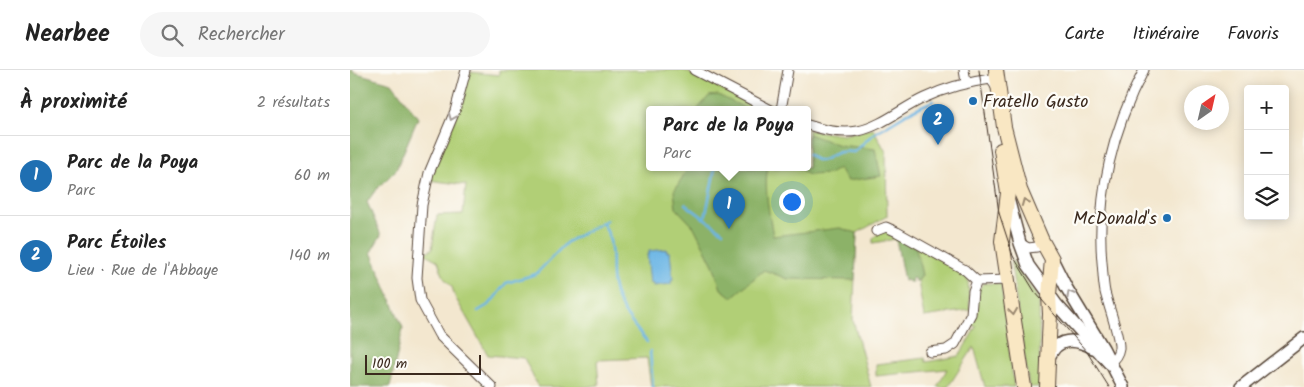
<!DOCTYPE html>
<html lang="fr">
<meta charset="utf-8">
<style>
:root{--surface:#fff;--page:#f6f6f6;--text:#222;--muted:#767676;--line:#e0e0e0;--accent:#1f6fb2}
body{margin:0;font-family:Kalam,sans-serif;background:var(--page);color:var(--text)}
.controls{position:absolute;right:15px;top:15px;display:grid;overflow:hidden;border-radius:5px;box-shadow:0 2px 12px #0003}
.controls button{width:45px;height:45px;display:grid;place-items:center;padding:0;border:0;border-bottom:1px solid var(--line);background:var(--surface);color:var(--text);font:25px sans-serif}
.compass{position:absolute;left:834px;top:15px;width:45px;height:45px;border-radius:50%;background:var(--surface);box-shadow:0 2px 12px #0003;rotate:34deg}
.scale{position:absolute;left:15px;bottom:12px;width:116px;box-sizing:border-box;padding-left:5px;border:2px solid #3b2a1e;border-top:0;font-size:14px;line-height:18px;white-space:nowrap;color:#3b2a1e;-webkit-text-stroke:4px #fdfcf7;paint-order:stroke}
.you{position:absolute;left:441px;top:131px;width:18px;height:18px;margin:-12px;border:4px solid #fff;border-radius:50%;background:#1a73e8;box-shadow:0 0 0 8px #1a73e833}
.badge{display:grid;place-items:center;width:32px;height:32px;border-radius:50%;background:var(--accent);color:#fff;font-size:16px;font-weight:700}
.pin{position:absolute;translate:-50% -41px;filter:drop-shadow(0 1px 2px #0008)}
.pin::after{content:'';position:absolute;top:26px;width:18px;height:15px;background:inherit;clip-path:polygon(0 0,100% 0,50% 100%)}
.popup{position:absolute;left:296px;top:36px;width:165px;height:65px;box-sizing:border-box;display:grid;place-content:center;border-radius:5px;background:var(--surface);filter:drop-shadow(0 1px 4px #0005);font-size:16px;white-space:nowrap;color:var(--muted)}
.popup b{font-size:19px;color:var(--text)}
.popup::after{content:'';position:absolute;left:50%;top:100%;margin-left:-10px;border:10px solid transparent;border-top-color:var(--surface)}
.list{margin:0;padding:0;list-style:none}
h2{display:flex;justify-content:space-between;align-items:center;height:65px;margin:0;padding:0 20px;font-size:21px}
h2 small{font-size:16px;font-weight:400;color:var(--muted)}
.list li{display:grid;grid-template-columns:32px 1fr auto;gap:15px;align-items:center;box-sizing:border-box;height:80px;padding:0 20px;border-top:1px solid var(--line)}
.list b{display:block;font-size:19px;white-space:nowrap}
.list p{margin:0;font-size:16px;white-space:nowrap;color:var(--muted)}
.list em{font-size:16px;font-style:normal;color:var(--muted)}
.icon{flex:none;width:28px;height:28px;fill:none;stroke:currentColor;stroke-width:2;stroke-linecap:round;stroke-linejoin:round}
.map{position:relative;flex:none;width:954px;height:317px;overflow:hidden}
header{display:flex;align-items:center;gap:30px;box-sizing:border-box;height:70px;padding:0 25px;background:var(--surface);border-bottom:1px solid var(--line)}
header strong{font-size:24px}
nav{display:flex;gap:28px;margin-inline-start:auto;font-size:18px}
.search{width:350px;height:45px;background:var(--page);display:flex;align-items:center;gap:12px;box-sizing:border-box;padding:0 18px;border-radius:28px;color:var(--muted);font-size:19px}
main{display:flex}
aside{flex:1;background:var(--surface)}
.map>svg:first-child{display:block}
</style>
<header>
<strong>Nearbee</strong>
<div class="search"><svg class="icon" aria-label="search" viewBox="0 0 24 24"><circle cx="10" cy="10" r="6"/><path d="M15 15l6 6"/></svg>Rechercher</div>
<nav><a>Carte</a><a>Itinéraire</a><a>Favoris</a></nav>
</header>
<main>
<aside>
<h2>À proximité<small>2 résultats</small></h2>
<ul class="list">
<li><span class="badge">1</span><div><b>Parc de la Poya</b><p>Parc</p></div><em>60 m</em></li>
<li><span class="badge">2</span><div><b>Parc Étoiles</b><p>Lieu · Rue de l'Abbaye</p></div><em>140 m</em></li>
</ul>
</aside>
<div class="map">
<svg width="954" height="317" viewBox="0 0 954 317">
<rect width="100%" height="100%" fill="#fdfcf7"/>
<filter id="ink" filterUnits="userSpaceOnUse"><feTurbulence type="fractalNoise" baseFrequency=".02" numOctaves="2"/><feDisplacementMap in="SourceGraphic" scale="10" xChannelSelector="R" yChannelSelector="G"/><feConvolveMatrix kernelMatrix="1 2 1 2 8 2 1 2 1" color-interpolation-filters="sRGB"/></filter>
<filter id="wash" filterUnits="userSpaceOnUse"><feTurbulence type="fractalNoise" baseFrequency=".0096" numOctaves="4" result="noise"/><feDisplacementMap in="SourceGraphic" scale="20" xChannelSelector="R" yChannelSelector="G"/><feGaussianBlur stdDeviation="1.12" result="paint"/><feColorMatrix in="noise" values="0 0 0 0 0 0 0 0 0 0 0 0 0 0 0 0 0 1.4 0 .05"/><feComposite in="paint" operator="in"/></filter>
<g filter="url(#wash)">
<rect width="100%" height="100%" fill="#f3e7cf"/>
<g fill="#b1cf76" stroke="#767c4a">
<polygon points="149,0 333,0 414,40 300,40 300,98 458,98 458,60 493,65 523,58 536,82 537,146 507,163 503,250 521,317 301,317 297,288 248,290 247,291 249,315 235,317 188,317 174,288 138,285 105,227 102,217 94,208 88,191 74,183 82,179 87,145 113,144 116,115 78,110 98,68 120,2 149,5"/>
<polygon points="541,161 616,205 618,209 620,240 574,247 568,211 572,205 547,167 546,169 523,173 523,169 529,162"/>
<polygon points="662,190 689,230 690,317 679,317 661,194"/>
<path d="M634,213L651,214L664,317H635L624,277L598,317H587L597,299L526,306V294L575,288L576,292L609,286L626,257L621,254C623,251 625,249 626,246C631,232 619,228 634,213Z"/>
</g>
<g fill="#8cb267" stroke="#646e42">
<polygon points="0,0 3,0 3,2 42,13 68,48 46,100 25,121 17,132 31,165 21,182 53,258 40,317 0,317"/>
<polygon points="368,25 399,40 347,40 359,26"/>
<polygon points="458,64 489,75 525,79 531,106 497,111 489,98 479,104 458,105 448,98 458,98"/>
<path d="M338,98H418C413,114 420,149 423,166L490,158L507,163L505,210L438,209L414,200L382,227L371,219L364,197L344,157L326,138L324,121Z"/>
<polygon points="547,167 566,178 572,205 568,211 565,211 564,208 561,209 562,212 559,212 558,210 554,211 546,169"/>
</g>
<polygon fill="#6cb6e5" stroke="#547082" points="317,179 317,182 320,182 323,210 321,211 321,214 303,216 303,213 300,214 297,184 299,184 299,181"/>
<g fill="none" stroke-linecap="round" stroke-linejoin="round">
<g stroke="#6cb6e5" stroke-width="2.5">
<path d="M458,84C474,99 476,84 491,82C495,81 500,82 504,82L523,64L561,41L583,31"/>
<polyline points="335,134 373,162"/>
<polyline points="353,148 356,144 365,98"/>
<path d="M252,152C255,157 258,162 259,167C264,181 260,199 263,214C267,237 283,254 297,272"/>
<polyline points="128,241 140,234 156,213 186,204 217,172 257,150"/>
<polyline points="300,281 303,317"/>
</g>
</g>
</g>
<g filter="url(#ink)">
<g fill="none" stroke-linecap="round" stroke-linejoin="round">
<defs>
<g id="minor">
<polyline points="116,0 105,41 79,103 72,135 67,208 70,230 89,265 142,317"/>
<polyline points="344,0 421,40"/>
<polyline points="614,0 616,12"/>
<polyline points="431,40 438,0"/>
<path d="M458,55C473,60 492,64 508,61C532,56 552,38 574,28C595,18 617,12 641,9L646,17"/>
<polyline points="526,161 536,157 547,162 615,200 627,211"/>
<polyline points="670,173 678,178 687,177 692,171"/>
<polyline points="580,282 596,280 605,274 621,244 623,221 627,211 658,210"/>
<path d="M759,293C765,289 768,285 769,278C770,267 758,235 755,222C753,212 753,202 752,192C746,126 763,58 794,0"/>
</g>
<g id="tertiary">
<polyline points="659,132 670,173 678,195 707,235 759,293"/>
<polyline points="702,189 716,217 753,278 773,317"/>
<path d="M697,290C700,286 703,279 707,276C718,267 732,272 743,278"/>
<polyline points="891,317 954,268"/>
</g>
<g id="secondary">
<polyline points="646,0 654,57 670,120 692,171 702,189 699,225 700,244 697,317"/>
<polyline points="651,80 658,123 652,171 674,317"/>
</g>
</defs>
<use href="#minor" stroke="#574639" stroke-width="11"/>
<use href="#tertiary" stroke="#574639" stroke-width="14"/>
<use href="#secondary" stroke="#574639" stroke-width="16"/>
<use href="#minor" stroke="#fff" stroke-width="9"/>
<use href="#tertiary" stroke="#fff" stroke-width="11"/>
<use href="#secondary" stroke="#f9e7c3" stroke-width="14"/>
<polyline stroke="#3b2a1e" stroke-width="1" points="629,0 649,143 663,186 685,222 737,282 759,317"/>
</g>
<defs><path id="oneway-chevron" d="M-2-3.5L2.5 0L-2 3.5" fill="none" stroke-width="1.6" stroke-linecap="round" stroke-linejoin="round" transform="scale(1.25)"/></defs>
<g stroke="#a79f9a">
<use href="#oneway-chevron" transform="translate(102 47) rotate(112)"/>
<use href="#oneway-chevron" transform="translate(720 224) rotate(-120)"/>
</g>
<g stroke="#9a8870">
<use href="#oneway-chevron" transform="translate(675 132) rotate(-112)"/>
<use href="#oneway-chevron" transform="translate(663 242) rotate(82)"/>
</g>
</g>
<g fill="#1f6fb2" stroke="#fdfcf7" stroke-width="2">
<circle cx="623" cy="31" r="5"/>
<circle cx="817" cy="148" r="5"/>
</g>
<g text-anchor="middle" stroke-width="4.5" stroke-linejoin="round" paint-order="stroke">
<g font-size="18" fill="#3b2a1e" stroke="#fdfcf7" text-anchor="start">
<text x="633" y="37">Fratello Gusto</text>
<text x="807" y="154" text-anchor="end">McDonald's</text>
</g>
</g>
</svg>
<div class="controls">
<button>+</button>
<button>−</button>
<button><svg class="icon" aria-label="layers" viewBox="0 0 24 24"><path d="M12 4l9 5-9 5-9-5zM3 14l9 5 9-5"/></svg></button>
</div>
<svg class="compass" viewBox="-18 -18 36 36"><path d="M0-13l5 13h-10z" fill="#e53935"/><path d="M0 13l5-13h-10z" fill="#767676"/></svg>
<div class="scale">100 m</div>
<div class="you"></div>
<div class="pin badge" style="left:379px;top:159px">1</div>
<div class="popup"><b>Parc de la Poya</b>Parc</div>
<div class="pin badge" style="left:588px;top:75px">2</div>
</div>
</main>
